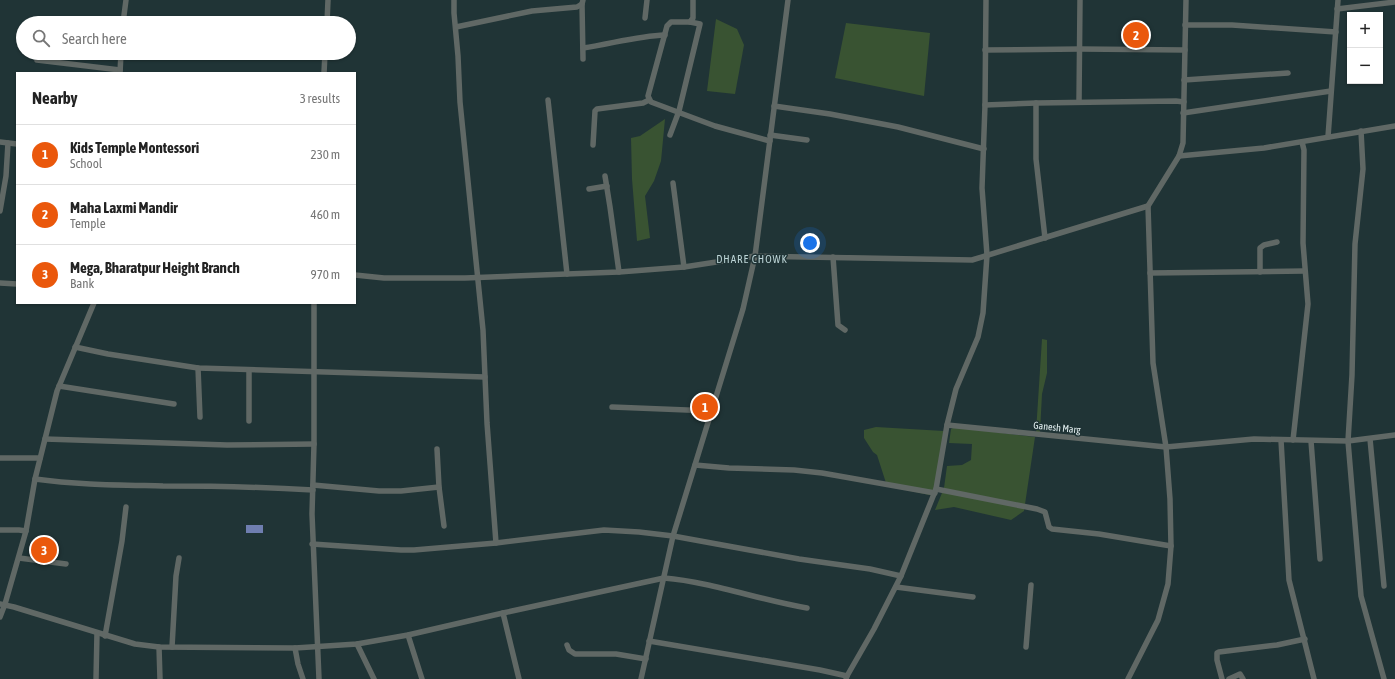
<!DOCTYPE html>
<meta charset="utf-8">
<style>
:root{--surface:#fff;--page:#f2f2f2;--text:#222;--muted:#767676;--line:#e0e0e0;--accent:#ea580c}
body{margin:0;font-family:"Asap Condensed",sans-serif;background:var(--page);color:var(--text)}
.controls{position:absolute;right:12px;top:12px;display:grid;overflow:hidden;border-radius:0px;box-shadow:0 1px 3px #0004}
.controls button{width:36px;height:36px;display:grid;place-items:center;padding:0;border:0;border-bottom:1px solid var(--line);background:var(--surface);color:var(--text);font:20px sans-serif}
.you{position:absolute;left:810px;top:243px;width:14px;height:14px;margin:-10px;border:3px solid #fff;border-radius:50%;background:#1a73e8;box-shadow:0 0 0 6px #1a73e833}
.badge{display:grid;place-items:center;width:26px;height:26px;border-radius:50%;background:var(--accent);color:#fff;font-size:13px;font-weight:700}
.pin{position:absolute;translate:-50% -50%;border:2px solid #fff;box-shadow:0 1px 4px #0006}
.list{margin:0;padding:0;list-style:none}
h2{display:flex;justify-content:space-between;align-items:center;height:52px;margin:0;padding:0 16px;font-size:17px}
h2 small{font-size:13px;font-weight:400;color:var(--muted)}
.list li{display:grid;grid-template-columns:26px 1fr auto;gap:12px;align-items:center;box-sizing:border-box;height:60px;padding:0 16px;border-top:1px solid var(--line)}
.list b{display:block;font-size:15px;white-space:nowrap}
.list p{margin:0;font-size:13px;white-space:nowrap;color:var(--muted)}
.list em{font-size:13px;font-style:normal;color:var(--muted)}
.icon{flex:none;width:22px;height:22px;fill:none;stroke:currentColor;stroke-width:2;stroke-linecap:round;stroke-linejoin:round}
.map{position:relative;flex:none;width:1395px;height:679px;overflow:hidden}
.search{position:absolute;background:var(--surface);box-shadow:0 1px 3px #0004;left:16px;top:16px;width:340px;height:44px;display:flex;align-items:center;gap:10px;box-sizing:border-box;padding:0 14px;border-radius:22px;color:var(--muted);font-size:15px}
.panel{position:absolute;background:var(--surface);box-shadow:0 1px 3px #0004;left:16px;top:72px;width:340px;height:232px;border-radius:0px}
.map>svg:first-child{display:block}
</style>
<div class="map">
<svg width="1395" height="679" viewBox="0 0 1395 679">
<rect width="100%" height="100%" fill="#203436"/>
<g fill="#395332">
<polygon points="716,19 737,29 744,45 735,94 707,91"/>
<polygon points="846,23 930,33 924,96 835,78"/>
<polygon points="665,119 661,161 654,181 645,196 650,238 637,241 632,179 631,138 640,136"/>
<polygon points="1042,339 1047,340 1047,373 1042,394 1040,432 1036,432"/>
<polygon points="876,427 944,431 934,496 887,486 877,455 873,452 864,438 864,430"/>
<polygon points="955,427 1035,437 1024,511 1011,520 954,507 935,510 944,488 947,466 962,465 971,460 972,444 949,443 951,429"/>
</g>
<rect fill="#6f7eb0" x="246" y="525" width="17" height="8"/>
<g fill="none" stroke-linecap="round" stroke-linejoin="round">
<g stroke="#606865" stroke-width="5.5">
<polyline points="454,0 454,13 458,56 460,102 483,330 487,423 496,543"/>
<polyline points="693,0 693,18 690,22 671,22 667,26 648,96 651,102 715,126 770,141"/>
<polyline points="582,4 583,59"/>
<polyline points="1337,9 1395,2"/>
<polyline points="645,18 647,0"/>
<polyline points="123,23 126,0"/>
<polyline points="327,23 328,0"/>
<polyline points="1185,25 1232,25 1336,32"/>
<polyline points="456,27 532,11 577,7 582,4 583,0"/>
<path d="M583,48C611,44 637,36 665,35"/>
<polyline points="985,50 1080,49 1185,50"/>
<polyline points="37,60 120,70"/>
<polyline points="120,73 121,53"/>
<polyline points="324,73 325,53"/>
<polyline points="1184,80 1288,73"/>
<polyline points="548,100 567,274"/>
<polyline points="1079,102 1080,0"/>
<polyline points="1036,103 1036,159 1045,238"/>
<polyline points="985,105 1036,103 1176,101 1184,102"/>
<polyline points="774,106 830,114 898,127 984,149"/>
<polyline points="1183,113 1331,91"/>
<polyline points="1361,131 1363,169 1355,244 1352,375 1348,441 1361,596 1384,679"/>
<polyline points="670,135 679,111 700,24 690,22"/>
<polyline points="770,135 807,140"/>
<polyline points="1328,137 1338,0"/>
<polyline points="0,142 17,144"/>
<polyline points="593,145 595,111 597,109 643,103 649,100"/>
<polyline points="1179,156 1264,148 1395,126"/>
<polyline points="605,176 610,207 619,272"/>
<polyline points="673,183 684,267"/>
<polyline points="589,189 607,186"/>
<polyline points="0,211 6,176 8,143"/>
<polyline points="833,257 838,325 845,330"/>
<polyline points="1260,272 1260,248 1264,245 1277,242"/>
<polyline points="1150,273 1304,271"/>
<polyline points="355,275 384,278 465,278 619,272 684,267 755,256 972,260 1148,206 1179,156 1183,143 1186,0"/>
<polyline points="0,283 17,284"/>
<polyline points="314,303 314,444 312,514 319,679"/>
<polyline points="75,347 108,354 198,368 485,377"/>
<polyline points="198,368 200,417"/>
<polyline points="249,370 249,421"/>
<polyline points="59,386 174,404"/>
<polyline points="612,407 712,411"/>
<polyline points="947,425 1166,447 1254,439 1348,441 1395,435"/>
<polyline points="45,439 227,445 314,444"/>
<polyline points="1370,439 1384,586"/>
<polyline points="1281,440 1289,580 1314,679"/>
<polyline points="1293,440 1308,304 1303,243 1304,150 1302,142"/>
<polyline points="1311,441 1320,559"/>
<polyline points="437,449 439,487 444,526"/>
<polyline points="0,458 40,458"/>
<polyline points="695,465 729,468 794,470 822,473 935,493"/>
<path d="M35,479C78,485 121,485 163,486C213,486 263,487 313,490"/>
<polyline points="313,485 379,491 401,491 439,487"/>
<polyline points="936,489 1037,509 1045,512 1049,527 1052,529 1099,534 1171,546"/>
<polyline points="0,530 19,530 26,531"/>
<polyline points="312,544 401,550 414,550 496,543 604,530 639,532 673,536 799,559 870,569 901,576"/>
<polyline points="19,558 66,564"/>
<polyline points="896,587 973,597"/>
<path d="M0,604L14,607L135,644L159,647L295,648L357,644L408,635L503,613L664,578C712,582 759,600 807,608"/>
<polyline points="503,613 519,679"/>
<polyline points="0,617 5,604 26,531 35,479 57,391 94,303"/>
<polyline points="408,635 422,679"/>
<polyline points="105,636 122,541 126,507"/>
<polyline points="649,641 820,670 847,676 846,679"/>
<polyline points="357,644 374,679"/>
<polyline points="567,645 569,650 575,654 616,654 646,659"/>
<polyline points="159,647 160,679"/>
<polyline points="172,647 176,576 179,558"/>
<polyline points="1026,647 1031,585"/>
<polyline points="295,648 298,664 303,679"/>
<polyline points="847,676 874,629 901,576 936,489 947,425 956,389 978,337 983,313 987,255 982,188 985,105 986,0"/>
<polyline points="96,679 97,633"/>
<polyline points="641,679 673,536 743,309 755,256 788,0"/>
<polyline points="1128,679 1158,620 1168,584 1171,546 1170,499 1166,447 1153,363 1148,206"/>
<polyline points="1222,679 1217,660 1217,653 1219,652 1277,645 1305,639"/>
<polyline points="1229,679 1240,674 1243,679"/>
</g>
</g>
<g text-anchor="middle" stroke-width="3" stroke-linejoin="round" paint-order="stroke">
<g font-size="10" fill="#e3eff0" stroke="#203436">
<text transform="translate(1057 427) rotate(6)" y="4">Ganesh Marg</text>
</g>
<g font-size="11" letter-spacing="1" fill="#bcd4d6" stroke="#203436">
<text x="752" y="263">DHARE CHOWK</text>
</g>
</g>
</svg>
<div class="controls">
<button>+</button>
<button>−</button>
</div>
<div class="you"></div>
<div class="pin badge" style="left:705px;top:407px">1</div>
<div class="pin badge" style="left:1136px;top:35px">2</div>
<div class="pin badge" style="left:44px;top:550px">3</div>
<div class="search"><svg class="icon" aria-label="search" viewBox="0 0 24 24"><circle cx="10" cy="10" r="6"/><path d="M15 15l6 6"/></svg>Search here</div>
<section class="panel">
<h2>Nearby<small>3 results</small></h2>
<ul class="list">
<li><span class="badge">1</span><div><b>Kids Temple Montessori</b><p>School</p></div><em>230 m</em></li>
<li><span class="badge">2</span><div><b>Maha Laxmi Mandir</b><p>Temple</p></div><em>460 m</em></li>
<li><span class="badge">3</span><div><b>Mega, Bharatpur Height Branch</b><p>Bank</p></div><em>970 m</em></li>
</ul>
</section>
</div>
